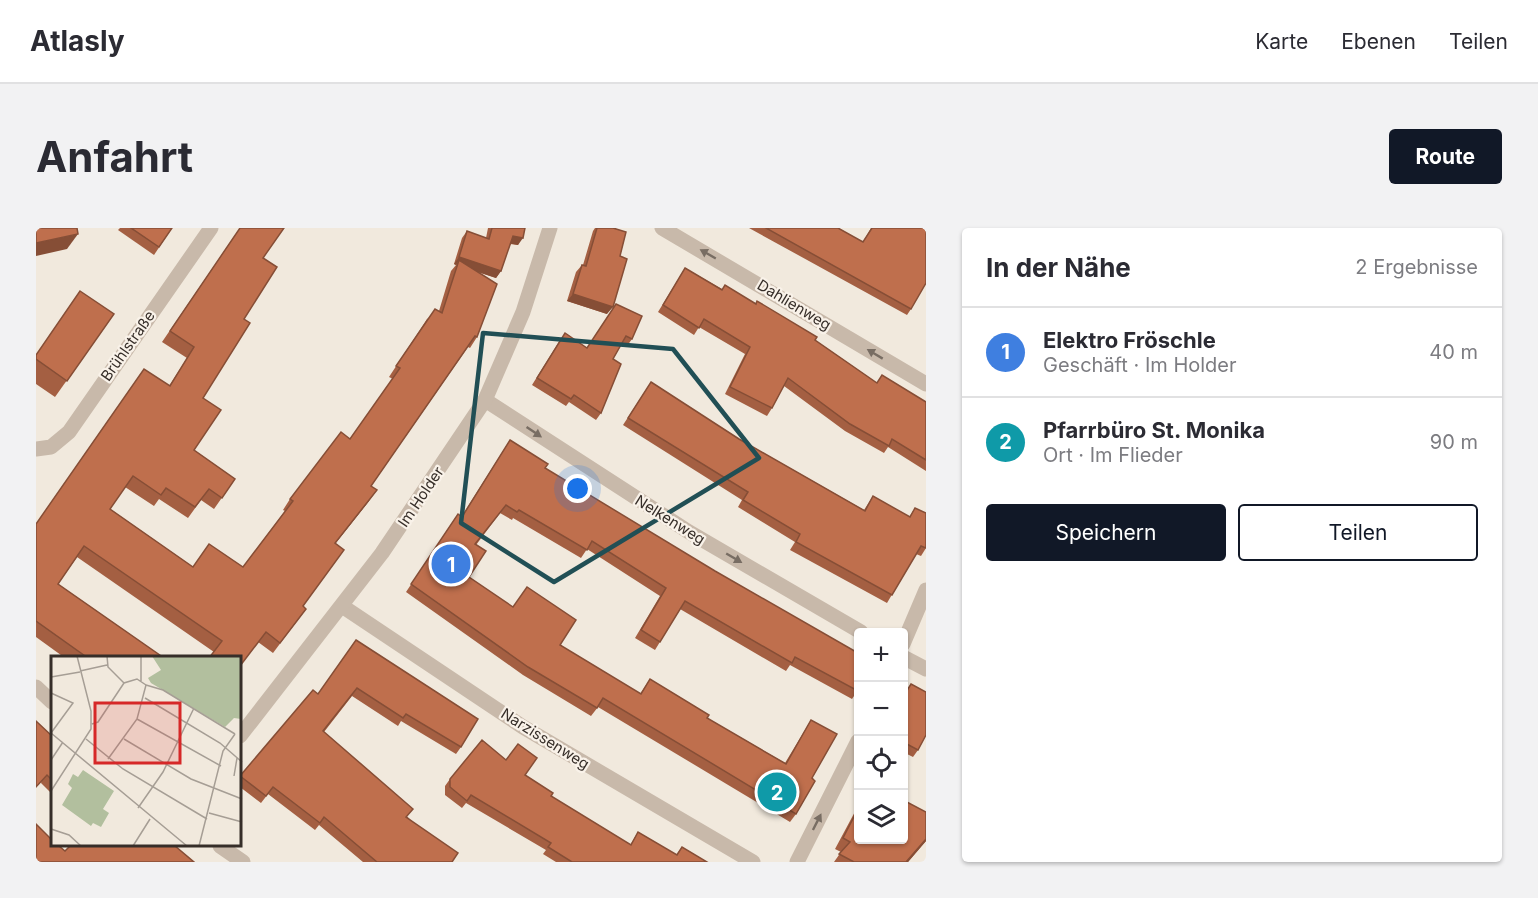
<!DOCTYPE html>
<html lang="de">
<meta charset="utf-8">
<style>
:root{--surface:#fff;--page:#f2f2f3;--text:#2b2b33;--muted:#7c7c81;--line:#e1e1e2;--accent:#111827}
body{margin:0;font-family:Inter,sans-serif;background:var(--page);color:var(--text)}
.controls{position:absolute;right:18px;bottom:18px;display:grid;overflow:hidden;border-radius:6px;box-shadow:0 2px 4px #0004}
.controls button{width:54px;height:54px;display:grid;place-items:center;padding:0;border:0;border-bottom:2px solid var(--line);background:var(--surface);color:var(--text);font:30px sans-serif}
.you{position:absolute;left:542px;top:261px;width:21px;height:21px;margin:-15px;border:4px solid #fff;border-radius:50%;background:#1a73e8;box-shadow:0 0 0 9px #1a73e833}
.badge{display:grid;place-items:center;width:39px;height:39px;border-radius:50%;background:var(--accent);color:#fff;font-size:20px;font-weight:700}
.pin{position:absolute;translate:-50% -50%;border:3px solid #fff;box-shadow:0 2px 6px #0006}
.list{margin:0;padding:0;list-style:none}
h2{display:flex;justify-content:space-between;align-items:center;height:78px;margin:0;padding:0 24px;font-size:26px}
h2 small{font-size:20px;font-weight:400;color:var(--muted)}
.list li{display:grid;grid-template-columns:39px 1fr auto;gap:18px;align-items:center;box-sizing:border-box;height:90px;padding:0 24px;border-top:2px solid var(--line)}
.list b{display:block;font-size:22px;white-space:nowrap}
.list p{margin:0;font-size:20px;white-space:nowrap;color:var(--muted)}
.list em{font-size:20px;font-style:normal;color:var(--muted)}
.actions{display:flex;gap:12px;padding:18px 24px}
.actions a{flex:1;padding:14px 0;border:2px solid var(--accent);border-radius:6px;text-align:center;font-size:21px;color:var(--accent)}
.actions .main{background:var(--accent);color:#fff}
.icon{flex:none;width:33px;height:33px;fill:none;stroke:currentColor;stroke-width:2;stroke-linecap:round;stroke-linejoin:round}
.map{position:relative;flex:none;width:890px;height:634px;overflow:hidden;border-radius:6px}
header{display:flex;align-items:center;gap:36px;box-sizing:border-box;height:84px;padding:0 30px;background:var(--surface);border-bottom:2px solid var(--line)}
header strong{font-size:28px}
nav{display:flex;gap:33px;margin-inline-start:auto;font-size:21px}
.intro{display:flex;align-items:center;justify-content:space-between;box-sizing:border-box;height:144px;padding:0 36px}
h1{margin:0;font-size:42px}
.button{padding:15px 27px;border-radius:6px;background:var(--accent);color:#fff;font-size:21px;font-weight:700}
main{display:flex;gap:36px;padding:0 36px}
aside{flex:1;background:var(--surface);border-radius:6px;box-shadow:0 2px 4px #0004}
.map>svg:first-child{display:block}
</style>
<header>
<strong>Atlasly</strong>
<nav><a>Karte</a><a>Ebenen</a><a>Teilen</a></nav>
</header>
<div class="intro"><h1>Anfahrt</h1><a class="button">Route</a></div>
<main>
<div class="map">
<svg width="890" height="634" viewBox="0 0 890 634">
<rect width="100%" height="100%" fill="#f1e9dd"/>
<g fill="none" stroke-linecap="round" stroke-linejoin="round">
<g stroke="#c8b9aa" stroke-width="15">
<polyline points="626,0 890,156"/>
<polyline points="449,172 653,304 825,404"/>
<polyline points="0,221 15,219 33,204 175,0"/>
<polyline points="306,378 487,499 717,634"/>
<polyline points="867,416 890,362"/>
<polyline points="867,429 890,441"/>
<polyline points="0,459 16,474"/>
<polyline points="204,508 346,325 449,172 487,84 514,0"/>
<polyline points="184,618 207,634"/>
<polyline points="761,634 822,513"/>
</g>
</g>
<g fill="#a45f42">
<polygon points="84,0 136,0 118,27 82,2"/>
<polygon points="204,0 227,30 208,91 167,170 158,222 199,251 178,281 165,272 152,290 123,271 118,278 89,259 74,281 157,339 207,339 249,283 247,282 254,271 314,211 357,151 353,149 391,91 403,83 415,43 420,37 418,36 426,10 431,3 450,10 452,0 489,0 482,17 474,16 465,43 460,50 442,44 441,109 434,120 432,119 335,258 333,273 299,316 267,378 270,381 237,425 222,414 178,424 41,329 22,356 128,430 29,430 0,409 0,296 133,158 151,130 126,114"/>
<polygon points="559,0 577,0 571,86 531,73 540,44 546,37 547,37 557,3"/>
<polygon points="713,0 802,0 827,14 835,0 890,0 875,81 871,87"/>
<polygon points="649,40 686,61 779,112 841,155 890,174 890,243 852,219 848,225 809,203 748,158 736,180 731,188 689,166 709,126 663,99 658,107 622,84"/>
<polygon points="580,76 596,111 591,118 586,115 577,131 565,185 560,192 533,174 530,178 496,157 524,112 551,120"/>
<polygon points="78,86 19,169 0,156 0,127"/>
<polygon points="615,154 703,211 828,282 837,268 873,289 879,280 890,320 885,328 880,326 851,375 754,322 759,314 702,279 706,272 587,197"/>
<polygon points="474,212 509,240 822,462 816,471 754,437 750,443 644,381 619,422 599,410 624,368 551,321 545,330 477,290 476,292 464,285 440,317 433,349 524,417 604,466 614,451 671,490 749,535 775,492 776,550 760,586 754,594 562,479 555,488 487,447 370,364 422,286 425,289"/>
<polygon points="320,412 425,519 420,526 365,493 362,498 316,468 288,504 416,634 327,634 283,597 279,602 232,566 225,575 204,559 204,548 282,466"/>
<polygon points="875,456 882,522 877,529 867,524 867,467"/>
<polygon points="16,508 16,566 5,555"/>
<polygon points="489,547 515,568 594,617 602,604 640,627 646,619 671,634 520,634 507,626 510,622 430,575 426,580 409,567 409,558 414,551"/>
<polygon points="822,578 822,612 890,613 872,634 798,634 805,624 799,621"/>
</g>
<g fill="#864e36">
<polygon points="42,6 31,21 0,28 0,15"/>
<polygon points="477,8 487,10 482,17 472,15"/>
<polygon points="423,29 465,43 460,50 421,37 423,32 420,37 418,36"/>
<polygon points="537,66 577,79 571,86 531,73"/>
<polygon points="341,262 333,273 291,326 299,315"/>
<polygon points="890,611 890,613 872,634 870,634"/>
</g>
<g fill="#bf6f4d" stroke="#864e36" stroke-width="1.5">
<polygon points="0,0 41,0 42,6 0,15"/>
<polygon points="95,0 136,0 123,19"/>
<polygon points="204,0 248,0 227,30 241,39 208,91 214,95 167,170 185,182 158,222 199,251 186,270 173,261 159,279 130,260 125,267 97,248 74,281 157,339 173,316 207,339 257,273 254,271 305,204 314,211 364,140 360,138 399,81 406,85 423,32 461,56 441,109 439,108 335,258 341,262 299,315 308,322 267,378 270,381 244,415 230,404 204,438 204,430 173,430 186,413 48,318 22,356 128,430 52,430 0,393 0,296 108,141 134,158 158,119 134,103"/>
<polygon points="456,0 489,0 487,10 477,8 465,43 423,29 431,3 453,11"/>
<polygon points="561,0 577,0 590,4 584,28 591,31 577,79 537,66 546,37 550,38"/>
<polygon points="730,0 802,0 827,14 836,0 890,0 890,55 875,81"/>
<polygon points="649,40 686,62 689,57 720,76 721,73 781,109 779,112 841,155 846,147 890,174 890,232 856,211 853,218 814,196 752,150 736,180 694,159 714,119 668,91 663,100 627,77"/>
<polygon points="44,63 78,86 31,153 0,131 0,127"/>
<polygon points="580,76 606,88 596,111 590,108 577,131 585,136 565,185 538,167 535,171 501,150 529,105 551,120"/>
<polygon points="615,154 703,211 829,283 837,268 874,289 879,280 890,285 890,320 885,318 856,367 760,314 764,306 707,272 712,264 592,190"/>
<polygon points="474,212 512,236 509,240 679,343 822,425 822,463 759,429 756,435 649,373 624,414 605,402 630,360 556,313 551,322 483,282 481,284 470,277 439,316 450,323 433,349 477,379 491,359 540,392 524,417 605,466 614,451 673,487 671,490 750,536 775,492 801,506 776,550 779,553 760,586 567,470 561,480 492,439 375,356 422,286 426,289"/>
<polygon points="320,412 442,491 425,519 370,486 367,490 321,460 287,503 377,581 370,589 422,625 416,634 341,634 288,589 284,595 237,559 230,568 204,548 277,462 282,466"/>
<polygon points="875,456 890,464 890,507 882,522 867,514 867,469"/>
<polygon points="0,493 16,508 16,552 11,547 0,559"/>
<polygon points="446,512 470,532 482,516 501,530 489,547 517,565 515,568 595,617 602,604 641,627 646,619 671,634 536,634 512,619 515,615 435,567 431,573 414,559 414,551"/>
<polygon points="867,572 890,584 890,611 870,634 818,634 803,626 814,614 807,610 822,581 822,612 867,612"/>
<polygon points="0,596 16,612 16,618 23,618 29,623 34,618 139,618 158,634 0,634"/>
</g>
<defs><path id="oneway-solid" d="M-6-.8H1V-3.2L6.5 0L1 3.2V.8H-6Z" transform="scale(1.5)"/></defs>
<g fill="#786d63">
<use href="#oneway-solid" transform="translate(672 26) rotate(-150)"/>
<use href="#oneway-solid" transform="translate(839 126) rotate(-149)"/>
<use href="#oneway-solid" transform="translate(498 204) rotate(34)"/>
<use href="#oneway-solid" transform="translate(698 330) rotate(30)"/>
<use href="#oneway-solid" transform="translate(781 594) rotate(-63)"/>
</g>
<path fill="none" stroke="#214f55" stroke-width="4.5" stroke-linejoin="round" d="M447,105L637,121L723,230L518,354L425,295Z"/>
<g text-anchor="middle" stroke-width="4.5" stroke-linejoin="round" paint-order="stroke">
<g font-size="15" fill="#362e29" stroke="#f9f2e9">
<text transform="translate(758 77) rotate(31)" y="5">Dahlienweg</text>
<text transform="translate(92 118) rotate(-55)" y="5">Brühlstraße</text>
<text transform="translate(385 269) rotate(-56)" y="5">Im Holder</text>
<text transform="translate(634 292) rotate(32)" y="5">Nelkenweg</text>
<text transform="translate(509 511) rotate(32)" y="5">Narzissenweg</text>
</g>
</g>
<g transform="translate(15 428)">
<rect width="190" height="190" fill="#f1e9dd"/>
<path d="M101,0H190V63L183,62L174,71L100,27L97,22L110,14Z" fill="#b2bf9e"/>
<path d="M32,114L63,135L52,153L58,157L50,171L42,167L40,170L11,149L21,132L17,128L22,118L27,121Z" fill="#b2bf9e"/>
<path fill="none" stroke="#a69e95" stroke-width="1.5" d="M56,0L57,11L73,27M90,0V25M29,15L56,9M0,21L29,16M95,29L112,34L184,78M0,37L22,47L0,77M94,42L169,87L191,106M86,63L170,110M41,68L47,66L73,27L86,23L95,29M0,77L136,190M35,83L72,113L156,163M73,83L140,123L191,143M57,103L86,63L95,29M0,104L12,86M183,120L186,102M0,135L40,73V55L26,0M87,152L112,116L143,52M158,157L191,166M0,173L18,179L30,190M82,190L99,163M148,190L172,95L184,78"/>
<path fill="#d62828" fill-opacity="0.15" stroke="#d62828" stroke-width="3" d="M44,47H129V107H44Z"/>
<rect width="190" height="190" fill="none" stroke="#362e29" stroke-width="3"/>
</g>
</svg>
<div class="controls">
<button>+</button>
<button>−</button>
<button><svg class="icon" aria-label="locate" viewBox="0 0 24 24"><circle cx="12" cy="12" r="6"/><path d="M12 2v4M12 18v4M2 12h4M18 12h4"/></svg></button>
<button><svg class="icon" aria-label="layers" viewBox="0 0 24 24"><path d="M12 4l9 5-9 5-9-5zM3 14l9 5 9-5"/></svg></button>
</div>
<div class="you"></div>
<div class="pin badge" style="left:415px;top:336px;background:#3f7fe0">1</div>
<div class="pin badge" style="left:741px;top:564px;background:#0f9aa8">2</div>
</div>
<aside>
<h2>In der Nähe<small>2 Ergebnisse</small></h2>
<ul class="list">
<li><span class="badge" style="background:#3f7fe0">1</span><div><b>Elektro Fröschle</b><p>Geschäft · Im Holder</p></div><em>40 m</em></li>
<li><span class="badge" style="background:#0f9aa8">2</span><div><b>Pfarrbüro St. Monika</b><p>Ort · Im Flieder</p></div><em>90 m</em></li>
</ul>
<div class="actions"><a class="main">Speichern</a><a>Teilen</a></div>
</aside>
</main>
